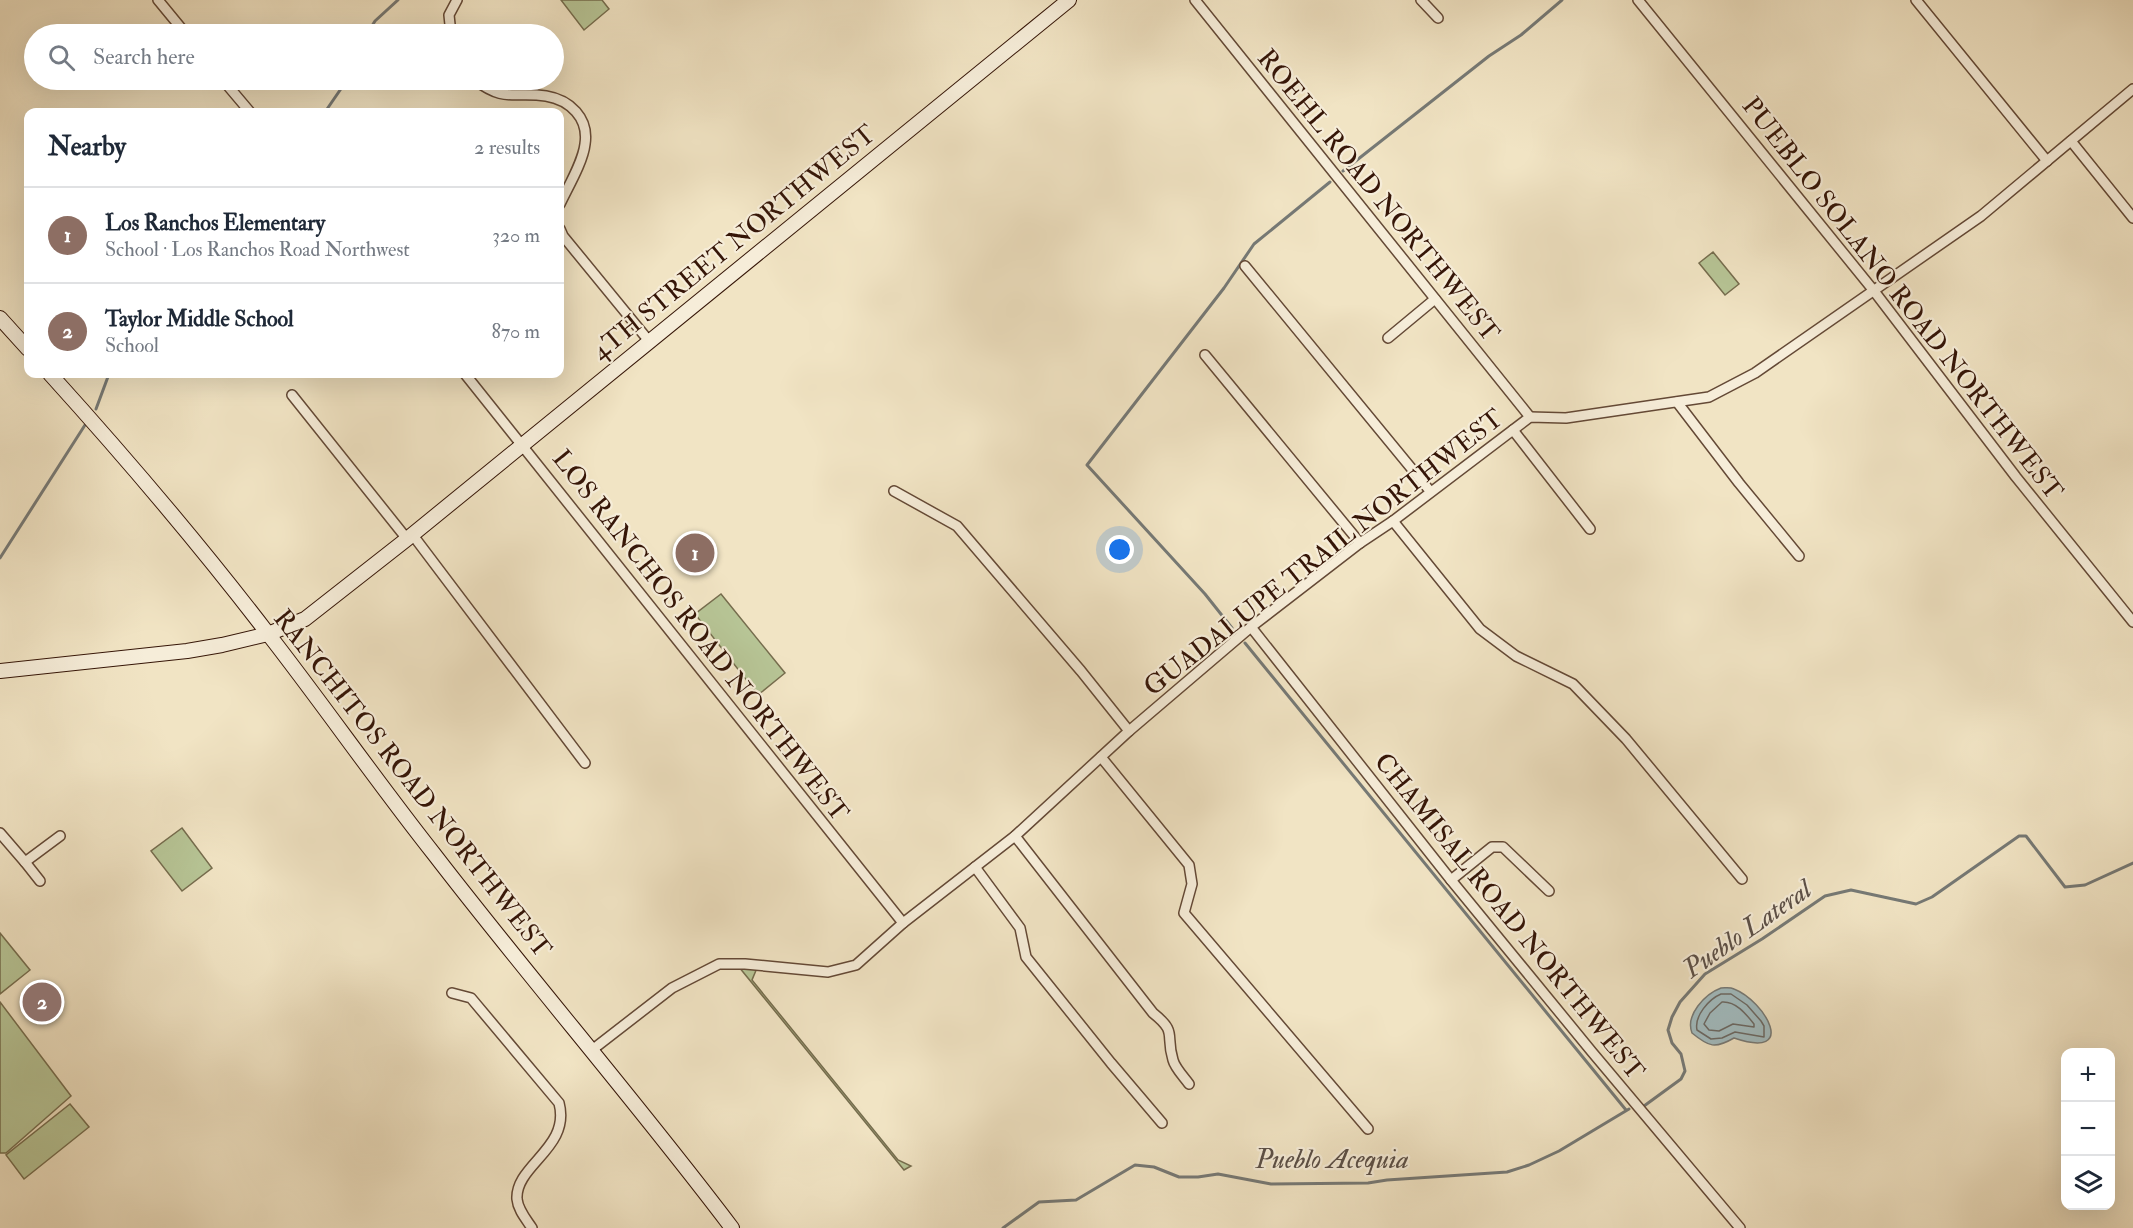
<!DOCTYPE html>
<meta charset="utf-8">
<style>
:root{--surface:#fff;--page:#f6f6f7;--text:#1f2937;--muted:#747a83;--line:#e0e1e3;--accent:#0f766e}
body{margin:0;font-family:"IM FELL Double Pica",serif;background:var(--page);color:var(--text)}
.controls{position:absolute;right:18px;bottom:18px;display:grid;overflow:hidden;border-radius:12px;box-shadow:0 6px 24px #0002}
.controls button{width:54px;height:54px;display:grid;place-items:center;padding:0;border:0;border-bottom:2px solid var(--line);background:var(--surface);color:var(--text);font:30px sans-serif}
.you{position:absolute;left:1120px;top:550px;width:21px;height:21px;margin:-15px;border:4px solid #fff;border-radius:50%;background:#1a73e8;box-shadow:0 0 0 9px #1a73e833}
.badge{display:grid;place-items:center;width:39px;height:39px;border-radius:50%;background:var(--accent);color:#fff;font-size:20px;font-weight:700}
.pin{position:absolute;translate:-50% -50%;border:3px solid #fff;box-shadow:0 2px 6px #0006}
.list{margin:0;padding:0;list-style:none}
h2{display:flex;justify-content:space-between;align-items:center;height:78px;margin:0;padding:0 24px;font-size:26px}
h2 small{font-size:20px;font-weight:400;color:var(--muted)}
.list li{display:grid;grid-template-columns:39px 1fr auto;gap:18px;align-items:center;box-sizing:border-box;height:96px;padding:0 24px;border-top:2px solid var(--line)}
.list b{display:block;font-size:22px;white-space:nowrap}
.list p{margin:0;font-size:20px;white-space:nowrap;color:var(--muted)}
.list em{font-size:20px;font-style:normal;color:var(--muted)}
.icon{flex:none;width:33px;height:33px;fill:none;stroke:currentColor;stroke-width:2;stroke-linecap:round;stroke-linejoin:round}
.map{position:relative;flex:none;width:2133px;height:1228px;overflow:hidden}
.search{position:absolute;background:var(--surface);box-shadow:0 6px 24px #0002;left:24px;top:24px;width:540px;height:66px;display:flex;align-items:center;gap:15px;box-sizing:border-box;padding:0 21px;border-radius:33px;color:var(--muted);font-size:22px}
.panel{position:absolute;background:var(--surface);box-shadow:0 6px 24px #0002;left:24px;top:108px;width:540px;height:270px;border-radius:12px}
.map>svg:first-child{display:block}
</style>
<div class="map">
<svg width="2133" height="1228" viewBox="0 0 2133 1228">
<rect width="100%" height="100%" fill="#f1e4c4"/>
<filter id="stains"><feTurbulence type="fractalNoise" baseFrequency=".00333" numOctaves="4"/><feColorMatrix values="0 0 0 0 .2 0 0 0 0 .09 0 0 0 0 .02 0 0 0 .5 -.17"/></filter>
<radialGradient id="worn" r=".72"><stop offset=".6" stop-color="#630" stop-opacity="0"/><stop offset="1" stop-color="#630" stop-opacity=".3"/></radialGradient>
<g fill="#b7c596" stroke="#766d4e" stroke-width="1.5">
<polygon points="561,0 602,0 609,9 584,30"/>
<polygon points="1713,252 1739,284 1725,295 1699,263"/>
<polygon points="721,594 785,673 758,695 695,614"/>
<polygon points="182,828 212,868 182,891 151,851"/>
<polygon points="0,933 30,970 0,994"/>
<polygon points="739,967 757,968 752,980 898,1160 911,1166 904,1170"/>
<polygon points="0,1002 71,1096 6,1153 0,1153"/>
<polygon points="70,1104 89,1127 24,1179 6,1155"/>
</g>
<path fill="#a1bbbf" stroke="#767975" stroke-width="1.5" d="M1721,988C1726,988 1730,987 1734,989C1765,1001 1799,1060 1734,1038C1715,1049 1709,1047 1692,1033C1685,1015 1705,994 1721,988Z"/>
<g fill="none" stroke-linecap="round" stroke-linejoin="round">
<g stroke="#6b6863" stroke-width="1.5">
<path d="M1721,994H1731L1747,1005L1761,1021L1764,1026V1037L1735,1032L1722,1038L1711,1039L1697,1030C1694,1016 1709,999 1721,994Z"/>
<path d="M1722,1002C1736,1001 1746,1014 1754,1024V1027L1733,1024L1719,1031L1709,1030L1704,1024L1710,1013Z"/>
</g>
<g stroke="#767975" stroke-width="3">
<polyline points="367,34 375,21 398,0"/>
<polyline points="325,112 347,80"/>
<polyline points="1343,171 1489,56 1521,35 1562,0"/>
<polyline points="96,409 109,374"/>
<polyline points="0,558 85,425"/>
<polyline points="1232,628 1205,594 1087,465 1224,288 1254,244 1330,182"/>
<polyline points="1245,643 1626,1110"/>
<polyline points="1644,1106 1681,1079 1685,1071 1681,1054 1672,1043 1668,1030 1672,1017 1680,1002 1705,974 1762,939 1825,896 1851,890 1916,904 1932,897 2019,836 2026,836 2065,887 2085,885 2133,863"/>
<polyline points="1003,1228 1039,1202 1076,1200 1135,1165 1154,1167 1179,1177 1198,1177 1218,1174 1271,1184 1368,1183 1387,1180 1507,1172 1529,1165 1559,1151 1629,1109"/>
</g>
<defs>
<g id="street">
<polyline points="158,0 186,34"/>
<polyline points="1195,0 1530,417"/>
<polyline points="1421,0 1438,18"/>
<polyline points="1638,0 1874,291 2016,477 2133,622"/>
<polyline points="1916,0 2047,161"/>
<polyline points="451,34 449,15 457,0"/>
<polyline points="223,80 250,112"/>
<path d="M475,80C505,103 514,91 546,96C570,100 589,118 585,144C583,162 568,187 560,204"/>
<polyline points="2071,141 2133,218"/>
<polyline points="560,229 563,236 649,341"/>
<polyline points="1245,266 1430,491"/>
<polyline points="1388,338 1435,299"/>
<polyline points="1205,355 1360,543"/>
<polyline points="465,374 903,923"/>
<polyline points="292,395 407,539"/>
<polyline points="1677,402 1739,483 1799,556"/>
<polyline points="1513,430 1590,529"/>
<polyline points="894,491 957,526 1081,671 1129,731"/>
<polyline points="1393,521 1480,629 1516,656 1573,684 1626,739 1742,879"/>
<polyline points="412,534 585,763"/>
<polyline points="1251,627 1451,880 1592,1052 1740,1228"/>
<polyline points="1101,757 1189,865 1192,884 1184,913 1368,1129"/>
<polyline points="0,833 25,862 60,836"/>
<path d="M1015,836L1153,1013C1178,1033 1165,1034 1173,1060C1175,1068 1184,1077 1189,1084"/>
<polyline points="25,862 40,881"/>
<polyline points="975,867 1020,928 1026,957 1111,1063 1162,1123"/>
<polyline points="1451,880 1492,847 1503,847 1549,891"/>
<path d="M452,993L471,998L559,1103C571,1148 515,1165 517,1199C518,1210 526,1219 532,1228"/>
<polyline points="592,1050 672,988 719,964 745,964 828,972 856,965 903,923 1015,836 1129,731 1251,627 1360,543 1393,521 1530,417 1566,418 1709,397 1755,373 1981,216 2133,89"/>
</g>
<g id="secondary">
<polyline points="0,318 28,349"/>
<path d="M50,374C126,458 200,545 269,635C325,707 377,782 434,854C531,980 636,1101 732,1228"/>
<polyline points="0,671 187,651 222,645 268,634 305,619 407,539 1069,0"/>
</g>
</defs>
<use href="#street" stroke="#644936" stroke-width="12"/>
<use href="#secondary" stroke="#351507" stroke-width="16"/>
<use href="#street" stroke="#f6edd9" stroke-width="9"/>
<use href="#secondary" stroke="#f6edd9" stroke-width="14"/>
</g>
<g text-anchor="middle" stroke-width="4.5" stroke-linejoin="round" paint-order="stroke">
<g font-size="26" fill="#351507" stroke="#f6edd9">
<text transform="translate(1379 195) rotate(51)" y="9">ROEHL ROAD NORTHWEST</text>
<text transform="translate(733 242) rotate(-39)" y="9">4TH STREET NORTHWEST</text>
<text transform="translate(1903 298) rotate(52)" y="9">PUEBLO SOLANO ROAD NORTHWEST</text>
<text transform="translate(1323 552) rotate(-38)" y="9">GUADALUPE TRAIL NORTHWEST</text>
<text transform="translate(701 635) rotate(52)" y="9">LOS RANCHOS ROAD NORTHWEST</text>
<text transform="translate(413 783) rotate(52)" y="9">RANCHITOS ROAD NORTHWEST</text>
<text transform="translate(1510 916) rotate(51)" y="9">CHAMISAL ROAD NORTHWEST</text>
</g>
<g font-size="27" font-style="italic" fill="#5b4f47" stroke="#f6edd9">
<text transform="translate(1747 929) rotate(-35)" y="9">Pueblo Lateral</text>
<text x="1332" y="1168">Pueblo Acequia</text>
</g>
</g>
<rect width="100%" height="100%" filter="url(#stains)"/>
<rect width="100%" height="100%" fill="url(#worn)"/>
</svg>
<div class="controls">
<button>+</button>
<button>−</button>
<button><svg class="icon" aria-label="layers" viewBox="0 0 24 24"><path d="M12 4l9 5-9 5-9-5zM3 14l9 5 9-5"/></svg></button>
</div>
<div class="you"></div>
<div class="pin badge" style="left:695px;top:553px;background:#8d6e63">1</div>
<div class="pin badge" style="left:42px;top:1002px;background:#8d6e63">2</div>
<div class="search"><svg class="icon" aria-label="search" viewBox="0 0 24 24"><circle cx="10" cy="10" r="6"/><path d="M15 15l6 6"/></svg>Search here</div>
<section class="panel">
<h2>Nearby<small>2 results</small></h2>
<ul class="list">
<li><span class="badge" style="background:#8d6e63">1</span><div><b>Los Ranchos Elementary</b><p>School · Los Ranchos Road Northwest</p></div><em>320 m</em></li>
<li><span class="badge" style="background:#8d6e63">2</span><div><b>Taylor Middle School</b><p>School</p></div><em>870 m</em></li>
</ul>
</section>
</div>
